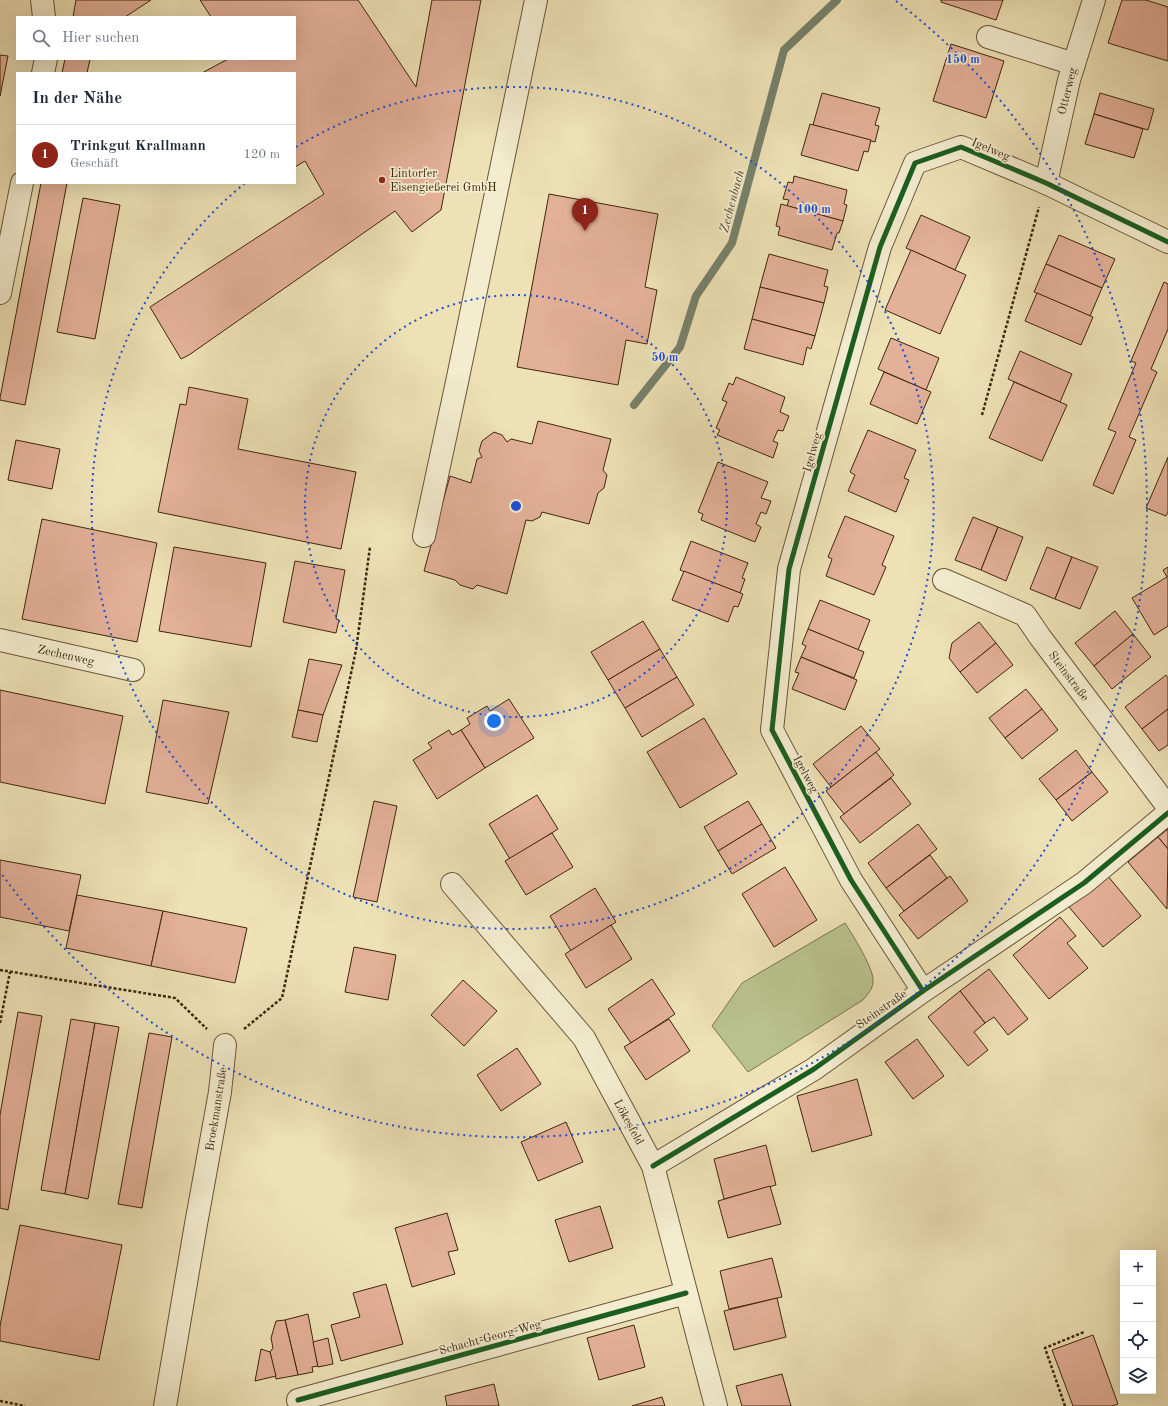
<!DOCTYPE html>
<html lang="de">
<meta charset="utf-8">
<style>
:root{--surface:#fff;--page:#f6f6f7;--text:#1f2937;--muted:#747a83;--line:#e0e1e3;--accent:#8f2418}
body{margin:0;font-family:"Old Standard TT",serif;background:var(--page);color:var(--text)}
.controls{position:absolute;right:12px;bottom:12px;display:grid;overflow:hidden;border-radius:0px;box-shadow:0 4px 16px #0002}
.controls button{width:36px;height:36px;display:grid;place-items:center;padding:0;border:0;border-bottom:1px solid var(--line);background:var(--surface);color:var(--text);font:20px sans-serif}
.you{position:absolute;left:494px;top:721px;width:14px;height:14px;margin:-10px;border:3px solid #fff;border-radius:50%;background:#1a73e8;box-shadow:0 0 0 6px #1a73e833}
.badge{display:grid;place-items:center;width:26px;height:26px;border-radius:50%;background:var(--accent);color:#fff;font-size:13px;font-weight:700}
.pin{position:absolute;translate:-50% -33px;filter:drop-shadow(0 1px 2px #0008)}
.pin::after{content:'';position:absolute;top:21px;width:14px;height:12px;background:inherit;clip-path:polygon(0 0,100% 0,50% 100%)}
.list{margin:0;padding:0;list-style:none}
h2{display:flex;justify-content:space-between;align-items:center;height:52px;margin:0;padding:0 16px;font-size:17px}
h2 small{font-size:13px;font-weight:400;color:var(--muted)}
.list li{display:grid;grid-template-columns:26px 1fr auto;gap:12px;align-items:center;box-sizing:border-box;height:60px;padding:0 16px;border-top:1px solid var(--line)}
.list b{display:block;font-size:15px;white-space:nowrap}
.list p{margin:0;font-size:13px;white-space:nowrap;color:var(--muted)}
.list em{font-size:13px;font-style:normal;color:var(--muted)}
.icon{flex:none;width:22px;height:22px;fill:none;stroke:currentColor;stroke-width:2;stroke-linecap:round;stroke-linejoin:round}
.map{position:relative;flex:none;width:1168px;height:1406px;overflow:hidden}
.search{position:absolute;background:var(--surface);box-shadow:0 4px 16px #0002;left:16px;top:16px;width:280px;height:44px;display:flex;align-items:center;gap:10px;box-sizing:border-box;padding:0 14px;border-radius:0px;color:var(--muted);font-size:15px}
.panel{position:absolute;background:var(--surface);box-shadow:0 4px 16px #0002;left:16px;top:72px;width:280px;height:112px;border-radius:0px}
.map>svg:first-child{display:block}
</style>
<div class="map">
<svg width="1168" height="1406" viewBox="0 0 1168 1406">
<rect width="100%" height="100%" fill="#ede1b5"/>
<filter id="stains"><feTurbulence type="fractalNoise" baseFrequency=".005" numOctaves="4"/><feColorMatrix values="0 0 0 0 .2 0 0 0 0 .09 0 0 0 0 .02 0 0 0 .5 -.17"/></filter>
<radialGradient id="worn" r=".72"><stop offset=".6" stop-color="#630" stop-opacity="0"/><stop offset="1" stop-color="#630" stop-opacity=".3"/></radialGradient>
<path fill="#b9c28c" stroke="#7c744e" d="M845,923C852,934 875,970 873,982C873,989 867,995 863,1000L748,1072L712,1026L742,983Z"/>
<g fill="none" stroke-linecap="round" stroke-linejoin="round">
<polyline stroke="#76816b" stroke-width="8" points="634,405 680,347 696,296 732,243 784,50 837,0"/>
</g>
<g fill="#e3b098" stroke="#3f260f">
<polygon points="76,0 151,0 125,17 73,17"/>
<polygon points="200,0 358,0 416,87 432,0 481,0 441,210 412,232 395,211 189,355 181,359 150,307 324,194 305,161 295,167 295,73 202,73 228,59 295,59 295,17 211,17"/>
<polygon points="941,0 1003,0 996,20 941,2"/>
<polygon points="1122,0 1146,0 1168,7 1168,61 1108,43"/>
<polygon points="951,44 1004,61 986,118 933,101"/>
<polygon points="0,55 8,56 0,96"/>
<polygon points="65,59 90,59 87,73 62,73"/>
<polygon points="822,93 880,108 875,125 879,126 875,142 813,125"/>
<polygon points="1100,93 1154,109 1148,130 1094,114"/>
<polygon points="1094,114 1143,129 1134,158 1085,144"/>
<polygon points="810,124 871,140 868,152 864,151 858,171 801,155"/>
<polygon points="794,176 847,190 844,204 847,205 843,221 787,206 789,200 783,199 788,182 793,183"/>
<polygon points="41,183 67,183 25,405 0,400 0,398"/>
<polygon points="549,194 658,214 645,287 657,290 647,344 626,340 618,385 517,367"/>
<polygon points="83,198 120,205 95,339 57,332"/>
<polygon points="781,204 843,221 839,233 837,233 832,250 778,235 780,227 776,226"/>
<polygon points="921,215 970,237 955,270 906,248"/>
<polygon points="1059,235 1115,259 1102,288 1046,264"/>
<polygon points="911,250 966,275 940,334 885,310"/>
<polygon points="769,254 828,270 824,286 828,287 824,303 760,287"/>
<polygon points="1046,264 1102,288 1090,316 1034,292"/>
<polygon points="1164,282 1168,284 1168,329 1151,369 1157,372 1129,437 1136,440 1113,494 1093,485 1116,432 1108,429 1136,363 1131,361"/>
<polygon points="760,287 824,303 815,336 752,319"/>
<polygon points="1037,293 1093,317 1081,345 1025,321"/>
<polygon points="752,319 815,336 811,349 807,347 803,365 744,349"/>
<polygon points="891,338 939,358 926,390 878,369"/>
<polygon points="1020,351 1072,374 1060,402 1008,379"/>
<polygon points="884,372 931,392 917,424 870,404"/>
<polygon points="736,377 785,397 780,412 789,416 783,431 778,430 773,441 778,443 773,458 717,435 720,430 716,428 727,402 722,400 729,383 733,385"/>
<polygon points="1014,382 1067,405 1042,461 989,438"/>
<polygon points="189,387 248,399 238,449 356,472 341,549 158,512 180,404 186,405"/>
<polygon points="538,421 611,439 603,470 607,475 604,488 598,493 589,524 542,512 540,517 532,521 526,520 507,594 477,585 473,589 460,585 455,580 424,571 450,476 471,483 477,459 482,457 479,451 482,441 494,432 502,435 507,442 511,439 532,444"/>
<polygon points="868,430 916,450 904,478 909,480 896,512 848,491 855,475 850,472"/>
<polygon points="16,440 60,449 52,489 8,480"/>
<polygon points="1168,457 1168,512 1166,516 1146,508"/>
<polygon points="718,462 768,482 761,498 771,501 766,514 761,512 756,524 761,527 755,542 701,520 703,514 698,512"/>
<polygon points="845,516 894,536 882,565 886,567 874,595 826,576 832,559 828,557"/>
<polygon points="973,517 998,527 981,570 955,560"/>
<polygon points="42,519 157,543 137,642 22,619"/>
<polygon points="998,527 1023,537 1006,581 981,570"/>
<polygon points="691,541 748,563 742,578 745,579 740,593 680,570"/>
<polygon points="174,547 266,563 251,647 159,631"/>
<polygon points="1047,547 1072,557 1055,599 1030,589"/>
<polygon points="1072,557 1098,567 1080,609 1055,599"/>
<polygon points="295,561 345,570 336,619 339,620 336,633 283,622"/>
<polygon points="1168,567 1168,626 1154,635 1132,598 1167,577 1163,570"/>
<polygon points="684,571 743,594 738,607 734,606 728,622 672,600"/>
<polygon points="820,600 870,620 858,650 808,629"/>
<polygon points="1115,611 1133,634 1094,666 1075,643"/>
<polygon points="643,621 660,649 608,680 591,652"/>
<polygon points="979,622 996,643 960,672 949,658 952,643"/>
<polygon points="808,629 864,652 854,678 801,657 806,646 802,644"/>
<polygon points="1133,634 1151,657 1112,689 1094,666"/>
<polygon points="996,643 1013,665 977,693 960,672"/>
<polygon points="660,649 677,677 625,708 608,680"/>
<polygon points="801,657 857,680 845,710 792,689 799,673 795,672"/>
<polygon points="309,659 342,665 323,715 298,710"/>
<polygon points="1166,675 1168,678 1168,709 1142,729 1125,707"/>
<polygon points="677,677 694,705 642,737 625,708"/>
<polygon points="1026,689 1042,709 1005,738 989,718"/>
<polygon points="0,690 123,716 105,804 0,782"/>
<polygon points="509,699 534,738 485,768 461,730 470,724 467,718 487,706 490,711"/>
<polygon points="163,700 229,712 208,804 146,792"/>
<polygon points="1042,709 1058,730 1022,759 1005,738"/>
<polygon points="1168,709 1168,745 1159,751 1142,729"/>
<polygon points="298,710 323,715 317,742 292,737"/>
<polygon points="704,718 737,774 680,808 647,752"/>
<polygon points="861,726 880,749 831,787 813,764"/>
<polygon points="449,730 452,735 461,730 485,768 437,799 413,760 432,748 428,743"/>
<polygon points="1076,750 1092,772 1056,800 1039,779"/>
<polygon points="876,752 894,775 844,814 826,791"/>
<polygon points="1092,772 1108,792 1072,821 1056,800"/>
<polygon points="891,778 911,804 860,843 840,817"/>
<polygon points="537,795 558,829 510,859 489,824"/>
<polygon points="374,801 397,806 377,902 353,897"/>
<polygon points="748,801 762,824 718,851 704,827"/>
<polygon points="762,824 776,848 732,874 718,851"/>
<polygon points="918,824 937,849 886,888 868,863"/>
<polygon points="1168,829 1168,849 1158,837"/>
<polygon points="552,833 573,867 526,895 505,861"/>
<polygon points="1158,837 1168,849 1167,909 1128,862"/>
<polygon points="930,855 947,878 904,911 886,888"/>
<polygon points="0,860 81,875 69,931 0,917"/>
<polygon points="785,867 817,920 774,947 742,894"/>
<polygon points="1107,875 1141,916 1103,947 1069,907"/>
<polygon points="950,876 968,901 918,939 899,915"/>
<polygon points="595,888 616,922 571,951 550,916"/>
<polygon points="77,895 163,911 151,966 66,948"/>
<polygon points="163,911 247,928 235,983 151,966"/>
<polygon points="1060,917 1076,936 1067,943 1088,968 1049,999 1013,955"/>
<polygon points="611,925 632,959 586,988 565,954"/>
<polygon points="354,947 396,955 388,1000 345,992"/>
<polygon points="989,969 1028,1019 1008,1035 994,1017 985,1023 960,991"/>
<polygon points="652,979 675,1014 631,1043 608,1009"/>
<polygon points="463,980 497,1011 464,1046 431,1015"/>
<polygon points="960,991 985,1023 974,1032 988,1050 968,1066 928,1017"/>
<polygon points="18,1012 42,1016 8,1210 0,1208 0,1115"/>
<polygon points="71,1019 95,1023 65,1194 41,1190"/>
<polygon points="669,1019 690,1051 646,1080 624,1047"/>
<polygon points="95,1023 119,1027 88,1199 65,1194"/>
<polygon points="149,1033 172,1037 142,1208 118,1204"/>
<polygon points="917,1039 944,1076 913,1099 885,1062"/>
<polygon points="517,1048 541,1084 501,1111 477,1075"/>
<polygon points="857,1079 872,1135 812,1152 797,1096"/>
<polygon points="566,1122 583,1162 538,1181 521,1142"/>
<polygon points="766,1145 776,1185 724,1199 714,1159"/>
<polygon points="770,1186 781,1224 728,1238 718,1201"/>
<polygon points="600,1206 613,1248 569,1262 555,1220"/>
<polygon points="447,1213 458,1250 448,1252 455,1274 412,1287 395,1228"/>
<polygon points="20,1225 122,1245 99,1360 0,1341 0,1326"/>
<polygon points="772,1258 782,1297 729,1309 720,1271"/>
<polygon points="386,1284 403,1344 341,1361 331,1325 360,1317 353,1293"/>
<polygon points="777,1298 786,1337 734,1350 724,1311"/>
<polygon points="308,1314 318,1366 312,1367 313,1372 298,1375 285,1320"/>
<polygon points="285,1320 298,1375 276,1379 270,1352 273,1348 271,1338 276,1321"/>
<polygon points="634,1325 645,1367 599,1380 587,1338"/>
<polygon points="1093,1335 1118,1404 1112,1406 1073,1406 1052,1350"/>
<polygon points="328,1338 333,1364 318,1367 313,1342"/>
<polygon points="261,1349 270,1352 276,1376 255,1381"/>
<polygon points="782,1374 791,1406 742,1406 736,1386"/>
<polygon points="494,1384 499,1406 447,1406 445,1396"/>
<polygon points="662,1397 665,1406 632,1406"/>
</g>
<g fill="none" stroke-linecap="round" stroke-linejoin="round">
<defs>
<g id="minor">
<polyline points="42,0 44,17"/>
<polyline points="988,37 1074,64"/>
<polyline points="43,73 46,59"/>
<polyline points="1046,183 1069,80 1094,0"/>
<polyline points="0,293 22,183"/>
<polyline points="424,536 457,382 536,0"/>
<polyline points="944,580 1025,615 1040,637 1168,807"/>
<polyline points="0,640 133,670"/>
<polyline points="452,884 584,1038 653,1166 716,1406"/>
<polyline points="923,991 851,880 772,730 789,569 880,247 915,163 961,147 1046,183 1168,242"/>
<polyline points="653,1166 814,1069 923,991 1084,883 1168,813"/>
<polyline points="298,1400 686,1293"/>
<polyline points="165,1406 196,1224 220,1092 225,1045"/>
</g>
</defs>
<use href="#minor" stroke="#6a5538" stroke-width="24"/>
<g stroke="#3f260f" stroke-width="2.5" stroke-dasharray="3 2" stroke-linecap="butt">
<polyline points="982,415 1039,207"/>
<polyline points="0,970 175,998 207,1029"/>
<polyline points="0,1023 10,972"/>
<polyline points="244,1029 282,998 356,650 370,547"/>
<polyline points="0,1401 25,1406"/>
<polyline points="1065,1406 1045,1348 1084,1332"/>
</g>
<use href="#minor" stroke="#f3eccf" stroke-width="22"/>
<defs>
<g id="cycleway">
<polyline points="923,991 851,880 772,730 789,569 880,247 915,163 961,147 1046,183 1168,242"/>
<polyline points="653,1166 814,1069 923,991 1084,883 1168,813"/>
<polyline points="298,1400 686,1293"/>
</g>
</defs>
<use href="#cycleway" stroke="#f3eccf" stroke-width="8"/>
<use href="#cycleway" stroke="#1b5e20" stroke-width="5"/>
</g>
<g fill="none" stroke="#1d4ed8" stroke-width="2" stroke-dasharray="2 4">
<circle cx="516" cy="506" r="211"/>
<path d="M296 147A421 421 0 1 1 245 183"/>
<path d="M896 1A632 632 0 1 1 1 873"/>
</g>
<circle fill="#8f2418" stroke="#f3eccf" stroke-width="1.5" cx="382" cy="180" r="4"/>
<g text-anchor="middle" stroke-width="3.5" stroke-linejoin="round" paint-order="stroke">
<g font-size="12" fill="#3f260f" stroke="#f3eccf">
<text transform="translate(1067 91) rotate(-76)" y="4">Otterweg</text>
<text transform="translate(991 149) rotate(23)" y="4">Igelweg</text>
<text transform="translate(812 452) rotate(-74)" y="4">Igelweg</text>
<text transform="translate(66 655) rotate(13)" y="4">Zechenweg</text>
<text transform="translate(1069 676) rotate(53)" y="4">Steinstraße</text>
<text transform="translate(806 774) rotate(62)" y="4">Igelweg</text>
<text transform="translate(881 1009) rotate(-35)" y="4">Steinstraße</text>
<text transform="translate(216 1109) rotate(-81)" y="4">Broekmanstraße</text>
<text transform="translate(629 1122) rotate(61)" y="4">Lökesfeld</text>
<text transform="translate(490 1337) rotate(-15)" y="4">Schacht-Georg-Weg</text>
</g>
<g font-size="12" fill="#3f260f" stroke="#f3eccf" text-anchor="start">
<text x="390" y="177">Lintorfer<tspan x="390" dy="14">Eisengießerei GmbH</tspan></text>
</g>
<g font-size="13" font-style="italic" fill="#564c35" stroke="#f3eccf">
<text transform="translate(731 201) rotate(-75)" y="5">Zechenbach</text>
</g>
</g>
<circle cx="516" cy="506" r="6" fill="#1d4ed8" stroke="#f3eccf" stroke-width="2"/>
<g font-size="12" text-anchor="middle" font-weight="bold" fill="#1d4ed8" stroke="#f3eccf" stroke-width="3.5" stroke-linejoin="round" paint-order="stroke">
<text x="963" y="63">150 m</text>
<text x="814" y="213">100 m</text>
<text x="665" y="361">50 m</text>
</g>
<rect width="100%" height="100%" filter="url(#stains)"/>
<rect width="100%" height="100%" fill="url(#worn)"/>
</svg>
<div class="controls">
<button>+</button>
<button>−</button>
<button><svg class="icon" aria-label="locate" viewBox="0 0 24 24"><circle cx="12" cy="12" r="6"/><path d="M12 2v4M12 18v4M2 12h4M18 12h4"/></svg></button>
<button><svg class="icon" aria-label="layers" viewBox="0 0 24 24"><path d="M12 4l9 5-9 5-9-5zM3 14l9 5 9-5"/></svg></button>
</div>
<div class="you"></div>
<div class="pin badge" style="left:585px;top:231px">1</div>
<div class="search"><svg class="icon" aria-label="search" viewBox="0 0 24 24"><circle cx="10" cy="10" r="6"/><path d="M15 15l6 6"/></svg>Hier suchen</div>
<section class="panel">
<h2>In der Nähe<small></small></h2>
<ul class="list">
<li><span class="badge">1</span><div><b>Trinkgut Krallmann</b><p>Geschäft</p></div><em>120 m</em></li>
</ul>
</section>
</div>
